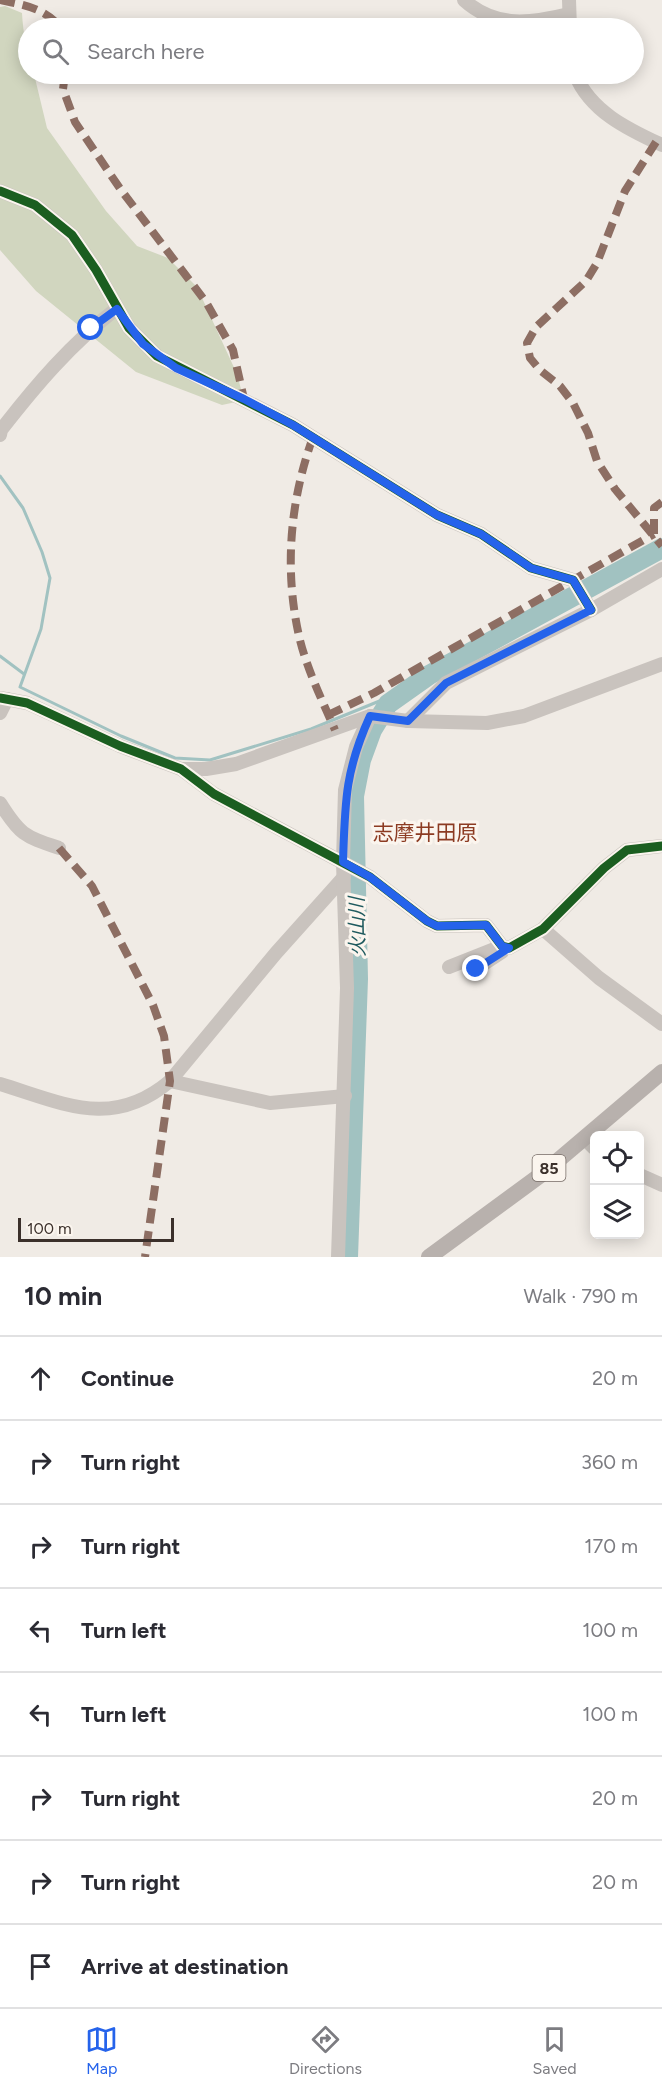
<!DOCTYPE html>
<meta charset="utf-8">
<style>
:root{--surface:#fff;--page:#f2f2f3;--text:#2b2b33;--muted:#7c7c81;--line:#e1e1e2;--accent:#2563eb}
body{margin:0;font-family:Figtree,"Noto Sans JP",sans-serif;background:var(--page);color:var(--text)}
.controls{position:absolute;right:18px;bottom:18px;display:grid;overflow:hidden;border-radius:9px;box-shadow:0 3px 15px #0003}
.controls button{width:54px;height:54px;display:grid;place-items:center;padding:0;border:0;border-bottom:2px solid var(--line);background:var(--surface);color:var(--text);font:30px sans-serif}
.scale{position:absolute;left:18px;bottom:15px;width:156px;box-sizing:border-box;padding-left:6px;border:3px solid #3b302b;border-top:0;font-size:16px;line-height:21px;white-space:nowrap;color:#3b302b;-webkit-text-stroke:4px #fbf5ee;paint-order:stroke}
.stop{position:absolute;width:18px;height:18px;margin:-14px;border:4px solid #2563eb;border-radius:50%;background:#fff}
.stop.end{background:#2563eb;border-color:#fff;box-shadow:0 2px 6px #0008}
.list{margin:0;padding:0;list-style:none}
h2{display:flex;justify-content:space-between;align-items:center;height:78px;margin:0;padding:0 24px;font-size:26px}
h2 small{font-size:20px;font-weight:400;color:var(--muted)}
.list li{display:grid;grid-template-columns:39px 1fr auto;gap:18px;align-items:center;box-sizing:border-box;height:84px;padding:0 24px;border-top:2px solid var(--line)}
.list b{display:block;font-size:22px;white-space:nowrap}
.list em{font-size:20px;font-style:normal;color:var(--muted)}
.icon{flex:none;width:33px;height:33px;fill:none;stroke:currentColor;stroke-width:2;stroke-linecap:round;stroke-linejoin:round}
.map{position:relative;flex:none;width:662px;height:1257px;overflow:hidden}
.search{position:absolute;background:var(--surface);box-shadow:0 3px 15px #0003;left:18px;right:18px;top:18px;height:66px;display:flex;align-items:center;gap:15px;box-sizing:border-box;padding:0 21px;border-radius:33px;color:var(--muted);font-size:22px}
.sheet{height:750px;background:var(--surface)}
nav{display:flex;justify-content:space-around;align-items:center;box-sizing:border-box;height:84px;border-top:2px solid var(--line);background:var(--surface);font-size:16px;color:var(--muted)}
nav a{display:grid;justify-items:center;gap:3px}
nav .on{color:var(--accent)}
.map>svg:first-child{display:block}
</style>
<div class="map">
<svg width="662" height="1257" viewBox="0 0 662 1257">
<rect width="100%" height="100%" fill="#f0ebe5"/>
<path fill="#d1d6bf" d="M5,6L22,13C23,34 28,52 28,74H34L47,128L106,211L137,246L168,258L197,287L237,374L242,393L236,402L222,405L136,372L36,291L0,250V7Z"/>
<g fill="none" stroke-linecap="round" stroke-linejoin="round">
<g stroke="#a1c2c1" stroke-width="3">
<polyline points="0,476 23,508 42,552 50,578 41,629 20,687 121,736 175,758 210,760 311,729 404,691"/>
<polyline points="0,656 24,674"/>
</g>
<polyline stroke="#a1c2c1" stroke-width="20" points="348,1257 358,979 354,796 361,760 372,730 388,704 429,675 662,548"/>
<g stroke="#c9c3be" stroke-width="14">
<path d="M464,0C496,29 532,23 569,14"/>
<polyline points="569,0 570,28"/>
<path d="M575,74C590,111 627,129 662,145"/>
<polyline points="0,191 35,205 72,235 96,270 129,328 157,356 293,425 437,515 481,534 531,568 573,580 591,610"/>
<path d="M0,435L1,430C36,385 71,344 116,309"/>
<polyline points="0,698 27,703 120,746 181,769 214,794 370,877 427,921 437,926 486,925 502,946 509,948 543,929 604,868 627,850 662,846"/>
<polyline points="0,713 7,699"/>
<polyline points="408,721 446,683 591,610 662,569"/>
<polyline points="181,769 206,769 236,764 370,716 408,721 487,723 524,716 662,664"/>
<path d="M0,803C20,835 24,836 59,848"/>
<polyline points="543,929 599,978 662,1024"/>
<polyline points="449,967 502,946"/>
<polyline points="476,969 502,952"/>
<polyline points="170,1081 270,1103 345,1096"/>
<path d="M0,1084C63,1103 112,1130 170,1081L276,953L344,877"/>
<polyline points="585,1139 594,1148"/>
<polyline points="640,1175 662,1185"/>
<polyline points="338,1257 347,988 343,862 345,790 356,747 370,716"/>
</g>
<polyline stroke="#b8b1ad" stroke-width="16" points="429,1257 542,1174 662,1072"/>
<g stroke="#8d6e63" stroke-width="8" stroke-dasharray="15 8" stroke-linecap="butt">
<path d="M0,0C24,5 45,8 61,28"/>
<polyline points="65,74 63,89 75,122 121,190 206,302 233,350 244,399"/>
<polyline points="656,142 625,191 597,263 586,281 536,327 527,343 530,358 540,370 560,386 573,403 588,433 597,461 615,489 662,546"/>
<path d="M313,437C290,501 284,569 299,636C306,667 322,700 335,730"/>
<polyline points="654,534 654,508 662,502"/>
<polyline points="328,715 374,693 654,534"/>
<polyline points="59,848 92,886 153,1005 164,1036 170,1081 145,1257"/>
</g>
<defs>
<g id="cycleway">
<polyline points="0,191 35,205 72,235 96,270 129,328 157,356 293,425 437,515 481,534 531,568 573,580 591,610"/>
<polyline points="0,698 27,703 120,746 181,769 214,794 370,877 427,921 437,926 486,925 502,946 509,948 543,929 604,868 627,850 662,846"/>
</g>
</defs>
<use href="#cycleway" stroke="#fbf5ee" stroke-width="13"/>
<use href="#cycleway" stroke="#1b5e20" stroke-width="9"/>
</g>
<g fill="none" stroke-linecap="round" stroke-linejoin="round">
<path stroke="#2563eb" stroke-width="8" d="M91,328L117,309L143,344L176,368L244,399L293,425L437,515L481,534L531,568L573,580L591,610L446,683L408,721L370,716C345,771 345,802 343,862L370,877L427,921L437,926L486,925L502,946L509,948L476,969"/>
</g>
<g text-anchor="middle" stroke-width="6" stroke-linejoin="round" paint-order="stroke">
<rect fill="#fbf5ee" stroke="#756b66" stroke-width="1.5" x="532.5" y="1155" width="33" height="26" rx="4.5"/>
<g font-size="16" font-weight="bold" fill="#3b302b">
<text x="549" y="1174">85</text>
</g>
<g font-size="20" font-style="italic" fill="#1f5a5e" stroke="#fbf5ee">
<text transform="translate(357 927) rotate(-91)" y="7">火山川</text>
</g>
<g font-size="21" fill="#8c3b22" stroke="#fbf5ee">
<text x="425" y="840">志摩井田原</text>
</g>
</g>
</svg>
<div class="controls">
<button><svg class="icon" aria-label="locate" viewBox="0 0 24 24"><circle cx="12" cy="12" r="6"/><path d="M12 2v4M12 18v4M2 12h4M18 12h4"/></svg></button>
<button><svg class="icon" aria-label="layers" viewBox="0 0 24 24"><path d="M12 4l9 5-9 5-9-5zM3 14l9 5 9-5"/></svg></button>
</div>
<div class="scale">100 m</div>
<div class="stop" style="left:91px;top:328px"></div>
<div class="stop end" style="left:476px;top:969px"></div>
<div class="search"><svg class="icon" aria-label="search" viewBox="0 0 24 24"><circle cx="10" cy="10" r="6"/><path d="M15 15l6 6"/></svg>Search here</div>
</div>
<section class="sheet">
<h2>10 min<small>Walk · 790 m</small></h2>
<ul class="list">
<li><svg class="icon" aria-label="ahead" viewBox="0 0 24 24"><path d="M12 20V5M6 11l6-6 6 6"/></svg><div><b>Continue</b></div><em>20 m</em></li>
<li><svg class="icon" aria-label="right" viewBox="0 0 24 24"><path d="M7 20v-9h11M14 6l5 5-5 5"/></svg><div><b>Turn right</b></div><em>360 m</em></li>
<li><svg class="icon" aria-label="right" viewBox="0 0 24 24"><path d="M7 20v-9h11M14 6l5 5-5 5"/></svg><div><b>Turn right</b></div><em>170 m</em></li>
<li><svg class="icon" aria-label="left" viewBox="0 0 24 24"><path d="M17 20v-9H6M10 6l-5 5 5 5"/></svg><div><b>Turn left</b></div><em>100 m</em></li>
<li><svg class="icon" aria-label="left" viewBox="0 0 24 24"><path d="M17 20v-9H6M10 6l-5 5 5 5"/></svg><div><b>Turn left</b></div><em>100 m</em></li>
<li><svg class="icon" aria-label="right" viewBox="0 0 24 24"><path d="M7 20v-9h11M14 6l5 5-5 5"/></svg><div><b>Turn right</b></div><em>20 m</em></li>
<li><svg class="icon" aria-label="right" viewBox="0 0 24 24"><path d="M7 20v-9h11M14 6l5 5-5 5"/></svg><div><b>Turn right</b></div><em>20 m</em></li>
<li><svg class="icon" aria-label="arrive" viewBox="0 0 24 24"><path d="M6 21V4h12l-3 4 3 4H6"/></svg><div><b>Arrive at destination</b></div></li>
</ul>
</section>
<nav>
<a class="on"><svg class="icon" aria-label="map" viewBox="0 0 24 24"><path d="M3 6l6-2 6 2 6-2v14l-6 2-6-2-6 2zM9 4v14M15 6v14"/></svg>Map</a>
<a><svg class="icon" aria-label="directions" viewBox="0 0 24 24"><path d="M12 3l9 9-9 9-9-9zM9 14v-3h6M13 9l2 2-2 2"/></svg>Directions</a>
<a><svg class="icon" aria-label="saved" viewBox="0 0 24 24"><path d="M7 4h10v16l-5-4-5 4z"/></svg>Saved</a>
</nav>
